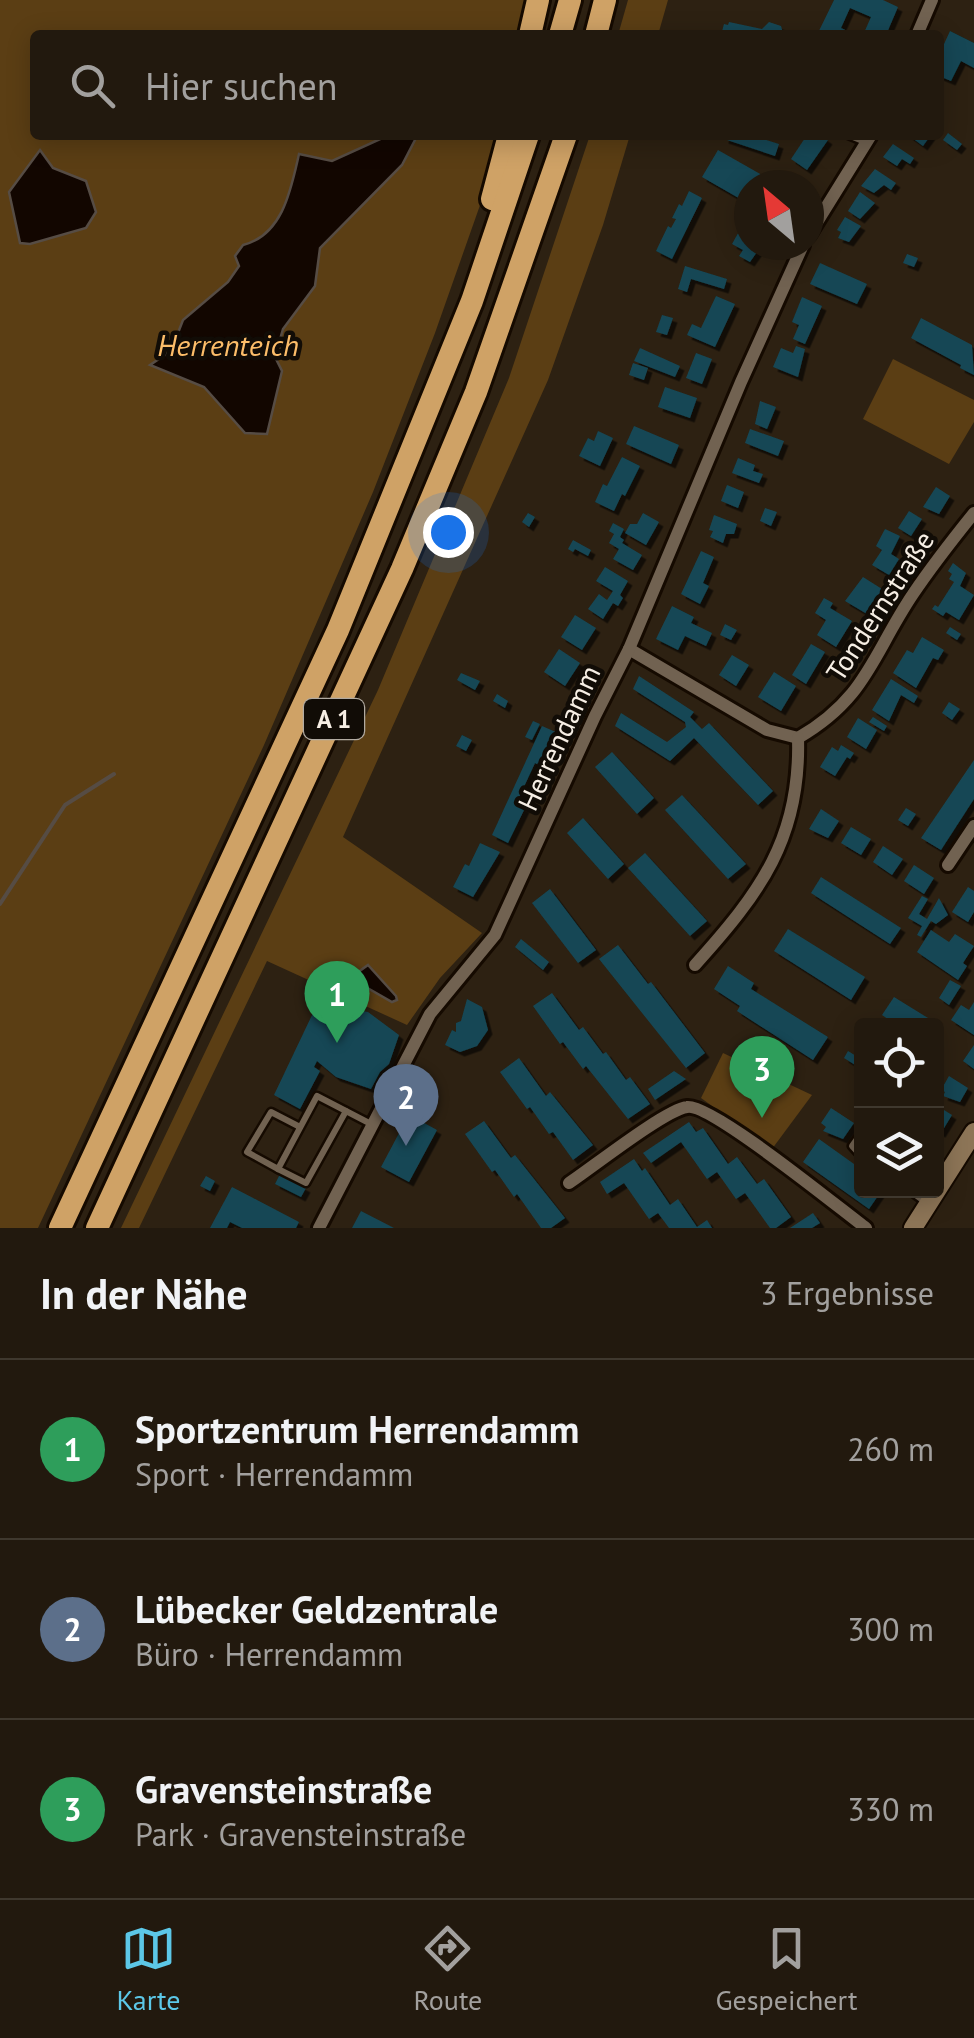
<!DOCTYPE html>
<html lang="de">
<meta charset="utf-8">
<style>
:root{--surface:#22190e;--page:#2e261c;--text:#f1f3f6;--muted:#a2a09e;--line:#3f382e;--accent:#5cc7e7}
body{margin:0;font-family:"PT Sans",sans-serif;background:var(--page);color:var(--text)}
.controls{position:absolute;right:30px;bottom:30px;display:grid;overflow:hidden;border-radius:10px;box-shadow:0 5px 25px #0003}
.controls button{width:90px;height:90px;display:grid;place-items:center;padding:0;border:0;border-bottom:2px solid var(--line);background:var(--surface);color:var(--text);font:50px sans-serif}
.compass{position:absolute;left:734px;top:170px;width:90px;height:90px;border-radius:50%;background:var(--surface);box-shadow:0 5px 25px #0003;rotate:331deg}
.you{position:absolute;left:448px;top:532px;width:35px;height:35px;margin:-25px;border:8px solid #fff;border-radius:50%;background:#1a73e8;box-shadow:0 0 0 15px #1a73e833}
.badge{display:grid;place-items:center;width:65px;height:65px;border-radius:50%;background:var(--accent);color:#fff;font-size:32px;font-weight:700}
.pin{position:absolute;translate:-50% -82px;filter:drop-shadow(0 2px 5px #0008)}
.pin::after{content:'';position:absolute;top:52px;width:35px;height:30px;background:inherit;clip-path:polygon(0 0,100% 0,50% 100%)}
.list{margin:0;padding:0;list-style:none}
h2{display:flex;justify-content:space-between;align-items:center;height:130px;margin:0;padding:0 40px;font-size:42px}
h2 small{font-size:32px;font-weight:400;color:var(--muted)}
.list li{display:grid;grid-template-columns:65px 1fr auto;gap:30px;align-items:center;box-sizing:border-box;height:180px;padding:0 40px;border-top:2px solid var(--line)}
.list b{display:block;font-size:38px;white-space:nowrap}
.list p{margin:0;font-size:32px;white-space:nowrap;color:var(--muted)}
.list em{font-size:32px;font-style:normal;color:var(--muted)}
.icon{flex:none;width:55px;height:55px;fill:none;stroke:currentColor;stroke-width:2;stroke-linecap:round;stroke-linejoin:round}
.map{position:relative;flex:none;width:974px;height:1228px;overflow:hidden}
.search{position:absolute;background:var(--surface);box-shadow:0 5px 25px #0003;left:30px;right:30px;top:30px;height:110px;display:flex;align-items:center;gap:25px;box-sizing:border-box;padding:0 35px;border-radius:10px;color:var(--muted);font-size:38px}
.sheet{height:670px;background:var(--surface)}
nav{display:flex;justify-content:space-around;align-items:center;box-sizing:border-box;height:140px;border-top:2px solid var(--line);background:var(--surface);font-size:28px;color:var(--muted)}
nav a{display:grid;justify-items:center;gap:5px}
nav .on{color:var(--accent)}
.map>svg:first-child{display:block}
</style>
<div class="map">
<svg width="974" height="1228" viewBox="0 0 974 1228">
<defs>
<filter id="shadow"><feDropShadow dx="4.5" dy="4.5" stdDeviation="0" flood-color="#0009"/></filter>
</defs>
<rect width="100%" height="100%" fill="#2d2112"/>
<g fill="#5b3e14" fill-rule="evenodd">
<path d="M0,0H528L521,35H35V135H389L332,161L299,155L289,197L273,226L252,243L228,282L183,320L171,351L151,364L204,387L245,433H267L282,371L275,357L283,329L315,286L320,248L402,165L415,135H500L491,174L435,333L373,492L264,745L38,1228H0ZM41,151L52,168L9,192Z"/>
<polygon points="628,0 668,0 658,35 618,35"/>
<polygon points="590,135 630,135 603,225 548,380 343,837 482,933 440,978 407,1025 267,961 139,1228 121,1228 378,690 509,378"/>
<polygon points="893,359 974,400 974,422 949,464 863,419"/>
<polygon points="723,1053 812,1095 772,1149 701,1098"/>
</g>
<g fill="#120600" stroke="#564c44" stroke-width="2.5">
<path d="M389,135L416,138L402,165L320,248L315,286L283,329L275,357L282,371L267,434L245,433L204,387L150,365L171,351L183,320L228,282L239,266L235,256L243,245C283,235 291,189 299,154L332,161Z"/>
<polygon points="40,150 53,168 86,181 96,212 86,228 30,244 20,243 9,192"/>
<polygon points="368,965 396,996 397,1000 392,1002 350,978"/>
</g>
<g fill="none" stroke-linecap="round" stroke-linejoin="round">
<polyline stroke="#564c44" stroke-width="4" points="0,904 65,805 114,774"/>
</g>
<g fill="#154755" filter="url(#shadow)">
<polygon points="834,0 883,0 898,7 886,35 863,35 871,17 850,8 841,28 856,35 817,35"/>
<polygon points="729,22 762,29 769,22 781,26 783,33 721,35 724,24 728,25"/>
<polygon points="950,31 974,43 974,68 961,61 951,81 939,76 939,55"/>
<polygon points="948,133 962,144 957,150 943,140"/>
<polygon points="725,135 750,135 779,144 775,156 724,139"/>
<polygon points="807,135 821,135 828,140 807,170 791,159"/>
<polygon points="908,135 931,135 923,146"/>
<polygon points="893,144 914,158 910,164 902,159 897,166 883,157"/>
<polygon points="718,150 762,175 780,185 749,185 749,204 702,177"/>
<polygon points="875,169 896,183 891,190 884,185 874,193 861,186"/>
<polygon points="689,191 702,198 672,259 656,251 668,226 671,228 676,219 672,218 679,204 682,206"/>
<polygon points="860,192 875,203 860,219 848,211"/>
<polygon points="845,217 861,226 849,242 838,238 841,232 837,230"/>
<polygon points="746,219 749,221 749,245 762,245 750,262 739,256 743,250 732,244"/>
<polygon points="907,254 918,258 914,267 903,263"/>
<polygon points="820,263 867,284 857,304 810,284"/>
<polygon points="685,266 727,279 724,289 691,279 687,292 678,289"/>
<polygon points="716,296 735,304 715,347 687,335 692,324 701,328"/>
<polygon points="802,297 822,306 805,344 793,339 799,325 792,322"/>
<polygon points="662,315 673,318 667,335 656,332"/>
<polygon points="921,318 972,345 974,375 960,368 961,365 911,338"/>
<polygon points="796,346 805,349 798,377 773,367 781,348 793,353"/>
<polygon points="640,348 680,366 675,377 634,361"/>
<polygon points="696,353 712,359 702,384 686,378"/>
<polygon points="633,363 648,368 644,380 629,375"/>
<polygon points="665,387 697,398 690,418 658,407"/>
<polygon points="760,401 776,407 767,429 755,424"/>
<polygon points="634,426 679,445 671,464 626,444"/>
<polygon points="750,429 784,441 778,456 745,443"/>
<polygon points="598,431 613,438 600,466 579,456 588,438 594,441"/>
<polygon points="622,457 640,466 625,496 622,494 614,511 595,502 603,484 607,486"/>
<polygon points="738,458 755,465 753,471 763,474 759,483 732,473"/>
<polygon points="727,485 744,492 738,508 721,501"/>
<polygon points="936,487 950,496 939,514 923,507"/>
<polygon points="765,508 777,512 771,526 760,521"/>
<polygon points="909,511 922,519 911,536 898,528"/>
<polygon points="528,513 535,517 529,527 522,522"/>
<polygon points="643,513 659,522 646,545 625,533 630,524 637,524"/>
<polygon points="714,515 737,524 734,534 726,534 723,543 710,537 713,531 709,530"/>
<polygon points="613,523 624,529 620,537 624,540 622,543 642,555 633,570 613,559 619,549 609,543 614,534 609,531"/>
<polygon points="885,529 900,536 891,554 899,559 889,575 872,565 882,550 876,546"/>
<polygon points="573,540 591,550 588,556 575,549 573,552 568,549"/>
<polygon points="701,551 714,557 703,583 709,586 700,604 681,594"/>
<polygon points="953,563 966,573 960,586 974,595 959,620 946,612 943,616 932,609 935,605 938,607 954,582 949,579 952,574 948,571"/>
<polygon points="605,567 628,581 620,595 623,598 618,606 613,603 603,619 588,609 599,594 607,600 613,591 596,581"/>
<polygon points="863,577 882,589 867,614 845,601"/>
<polygon points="824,598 833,603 830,608 852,621 836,647 817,635 826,620 815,613"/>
<polygon points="672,606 694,617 691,623 712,633 706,646 685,636 678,650 656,639"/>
<polygon points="575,615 596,628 582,650 561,637"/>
<polygon points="725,624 737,630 731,640 720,635"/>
<polygon points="950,627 961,634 957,640 946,633"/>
<polygon points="922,637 944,650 938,660 933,658 916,688 893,673 907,650 913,653"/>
<polygon points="811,644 825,652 806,684 792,675"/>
<polygon points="559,649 580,663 565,686 544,672"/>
<polygon points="732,655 749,665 736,686 719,675"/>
<polygon points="774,672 796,686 781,711 758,697"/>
<polygon points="461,673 480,681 475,690 457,680"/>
<polygon points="639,676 694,712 690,717 702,729 709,723 773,791 758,805 694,738 670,761 615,726 621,713 667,742 686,727 685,722 633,689"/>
<polygon points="891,679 918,696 914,703 901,695 889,721 872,710"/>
<polygon points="497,694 508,701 505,708 493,701"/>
<polygon points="949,702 960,709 952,720 942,713"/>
<polygon points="873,717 887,726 884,731 869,722"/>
<polygon points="858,718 877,730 866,749 847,737"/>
<polygon points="533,721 540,724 532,740 525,737"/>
<polygon points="542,726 558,733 542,767 535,763 516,804 525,808 508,843 492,835"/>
<polygon points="462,735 472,740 466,751 456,746"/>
<polygon points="841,745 854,753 850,759 847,757 835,776 820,767 832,747 838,751"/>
<polygon points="612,752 654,798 637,814 595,767"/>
<polygon points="974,760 974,799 941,850 921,838"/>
<polygon points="682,795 746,864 728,879 665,810"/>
<polygon points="906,808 916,814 908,826 898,820"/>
<polygon points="821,809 839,821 828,838 809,829"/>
<polygon points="583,818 624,864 608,879 567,833"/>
<polygon points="851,827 871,839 861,855 841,843"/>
<polygon points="480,843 500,852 473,897 453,887 465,864 469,866"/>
<polygon points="883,846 903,859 892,875 873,862"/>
<polygon points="645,853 707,921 690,936 628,868"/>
<polygon points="914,865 934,878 924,894 904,881"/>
<polygon points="821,877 901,928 890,944 811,893"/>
<polygon points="968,887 974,891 974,912 968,922 952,912"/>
<polygon points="550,889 596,950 578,963 532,903"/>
<polygon points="922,896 928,899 919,914 927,919 939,898 948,915 936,924 931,921 921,937 917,935 922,926 908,918"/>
<polygon points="788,929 865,977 851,1000 774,951"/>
<polygon points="931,930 949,942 955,934 974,946 963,963 967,966 958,980 917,952"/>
<polygon points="521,939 549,962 543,970 515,947"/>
<polygon points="618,945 648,984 651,982 705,1053 686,1068 599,959"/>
<polygon points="728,966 754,983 751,989 828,1037 813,1060 737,1011 740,1006 714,989"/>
<polygon points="950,980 961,986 949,1005 939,998"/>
<polygon points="552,993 579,1030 583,1027 603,1054 606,1052 626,1080 630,1077 650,1104 628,1119 586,1066 583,1069 563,1042 560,1044 533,1006"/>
<polygon points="322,994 350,1009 368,1012 399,1035 389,1064 380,1072 371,1089 336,1077 317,1061 314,1067 320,1071 300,1109 274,1095"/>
<polygon points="894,997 928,1018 924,1026 898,1026 882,1015"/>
<polygon points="467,999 482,1007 488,1030 477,1046 460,1052 445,1045 452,1030 456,1032 456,1023 461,1021"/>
<polygon points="974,1002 974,1035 951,1020 961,1005 969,1010"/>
<polygon points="974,1045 974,1069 963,1061"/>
<polygon points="848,1051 861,1059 860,1068 844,1058"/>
<polygon points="519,1058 546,1096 550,1092 593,1145 573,1160 553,1132 549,1134 530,1107 527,1109 500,1072"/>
<polygon points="674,1071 686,1079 655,1100 648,1089"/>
<polygon points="949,1076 968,1088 960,1102 943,1096 945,1092 941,1090"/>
<polygon points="936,1105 952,1115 941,1133 936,1131"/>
<polygon points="831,1108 854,1123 843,1139 823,1131 826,1127 821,1123"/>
<polygon points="417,1119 437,1130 409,1182 381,1167 406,1120 414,1125"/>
<polygon points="484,1121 511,1158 515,1155 565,1218 551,1228 541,1228 517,1194 514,1197 495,1170 492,1172 465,1134"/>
<polygon points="689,1122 696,1132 703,1128 728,1164 737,1157 757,1184 764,1179 791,1217 776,1228 770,1228 745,1193 736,1199 717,1172 707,1179 681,1142 651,1163 643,1153"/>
<polygon points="819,1139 861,1169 862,1190 882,1190 869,1209 803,1162"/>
<polygon points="634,1159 642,1171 645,1168 670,1205 678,1199 697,1227 707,1220 712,1228 669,1228 658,1213 649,1219 624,1183 607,1194 600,1182"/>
<polygon points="280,1174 306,1188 301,1197 275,1184"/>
<polygon points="206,1176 215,1181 210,1191 200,1186"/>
<polygon points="232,1187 299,1222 296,1228 242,1228 230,1222 227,1228 210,1228"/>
<polygon points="361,1211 394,1228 352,1228"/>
<polygon points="813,1213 820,1223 812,1228 790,1228"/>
</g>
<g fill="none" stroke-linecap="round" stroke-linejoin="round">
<defs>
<g id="lane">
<polyline points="848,135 865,142"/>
<polyline points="300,1127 271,1112 247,1152 278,1169 317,1096 371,1124"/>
<polyline points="862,1132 852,1146 862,1157"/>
<polyline points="278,1169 306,1183 346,1111"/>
<polyline points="909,1190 924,1201"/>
</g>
<g id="street">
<polyline points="917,35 932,0"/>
<polyline points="809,235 871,135"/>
<polyline points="629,649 767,730 798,738"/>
<path d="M798,738C867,698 872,655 913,594C932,566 953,539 974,513"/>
<polyline points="948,865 974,826"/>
<path d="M695,965C760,893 801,838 798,738"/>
<path d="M569,1183C593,1167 665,1110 687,1107C711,1103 839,1208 866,1228"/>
<polyline points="319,1228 430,1014 495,935 595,716 629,649 741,382 803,245"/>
</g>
<polyline id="secondary" points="913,1228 974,1132"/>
<g id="highway">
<polyline points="530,35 538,0"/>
<polyline points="560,35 570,0"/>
<polyline points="596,35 605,0"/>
<polyline points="492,199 509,135"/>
<polyline points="60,1228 338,630 472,301 528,135"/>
<polyline points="97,1228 402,569 476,392 566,135"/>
</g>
</defs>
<use href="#lane" stroke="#150a00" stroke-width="11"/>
<use href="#street" stroke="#150a00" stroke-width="18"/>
<use href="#secondary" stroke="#150a00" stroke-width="22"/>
<use href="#highway" stroke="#150a00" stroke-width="28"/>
<use href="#lane" stroke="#716251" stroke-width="6"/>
<use href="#street" stroke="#716251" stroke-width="12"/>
<use href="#secondary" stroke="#8d7557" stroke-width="18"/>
<use href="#highway" stroke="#cfa266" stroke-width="22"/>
</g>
<g text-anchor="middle" stroke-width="9" stroke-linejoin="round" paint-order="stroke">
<rect fill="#110c06" stroke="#b1aaa1" stroke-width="2.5" x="304" y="699" width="60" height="40" rx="8"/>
<g font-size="25" font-weight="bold" fill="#f6eee4">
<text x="334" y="728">A 1</text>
</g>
<g font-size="28" fill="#f6eee4" stroke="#110c06">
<text transform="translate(880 606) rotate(-57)" y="10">Tondernstraße</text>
<text transform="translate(559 738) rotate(-65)" y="10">Herrendamm</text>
</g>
<g font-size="30" font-style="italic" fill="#fcbd69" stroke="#110c06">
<text x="228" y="356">Herrenteich</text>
</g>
</g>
</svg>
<div class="controls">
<button><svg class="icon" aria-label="locate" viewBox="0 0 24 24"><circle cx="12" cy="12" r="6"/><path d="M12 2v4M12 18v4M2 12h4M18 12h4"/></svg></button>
<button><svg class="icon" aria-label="layers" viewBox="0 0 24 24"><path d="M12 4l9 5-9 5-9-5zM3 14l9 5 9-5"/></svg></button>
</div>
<svg class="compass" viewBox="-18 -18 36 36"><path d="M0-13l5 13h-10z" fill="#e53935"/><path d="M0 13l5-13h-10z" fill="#a2a09e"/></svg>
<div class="you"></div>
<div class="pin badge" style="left:337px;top:1043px;background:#2e9e5b">1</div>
<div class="pin badge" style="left:406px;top:1146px;background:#5c6f8a">2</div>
<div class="pin badge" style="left:762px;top:1118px;background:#2e9e5b">3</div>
<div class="search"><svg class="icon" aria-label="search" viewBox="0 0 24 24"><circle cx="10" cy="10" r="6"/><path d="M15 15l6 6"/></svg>Hier suchen</div>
</div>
<section class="sheet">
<h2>In der Nähe<small>3 Ergebnisse</small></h2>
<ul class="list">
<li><span class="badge" style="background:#2e9e5b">1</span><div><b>Sportzentrum Herrendamm</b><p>Sport · Herrendamm</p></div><em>260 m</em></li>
<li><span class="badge" style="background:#5c6f8a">2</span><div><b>Lübecker Geldzentrale</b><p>Büro · Herrendamm</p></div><em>300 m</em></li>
<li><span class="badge" style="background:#2e9e5b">3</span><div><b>Gravensteinstraße</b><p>Park · Gravensteinstraße</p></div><em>330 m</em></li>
</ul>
</section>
<nav>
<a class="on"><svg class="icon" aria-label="map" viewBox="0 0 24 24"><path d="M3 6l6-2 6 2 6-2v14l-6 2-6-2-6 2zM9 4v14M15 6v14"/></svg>Karte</a>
<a><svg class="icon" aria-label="directions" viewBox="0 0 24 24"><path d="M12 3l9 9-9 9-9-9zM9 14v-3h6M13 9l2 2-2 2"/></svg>Route</a>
<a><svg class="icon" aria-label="saved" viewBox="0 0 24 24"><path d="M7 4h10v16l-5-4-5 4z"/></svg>Gespeichert</a>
</nav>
